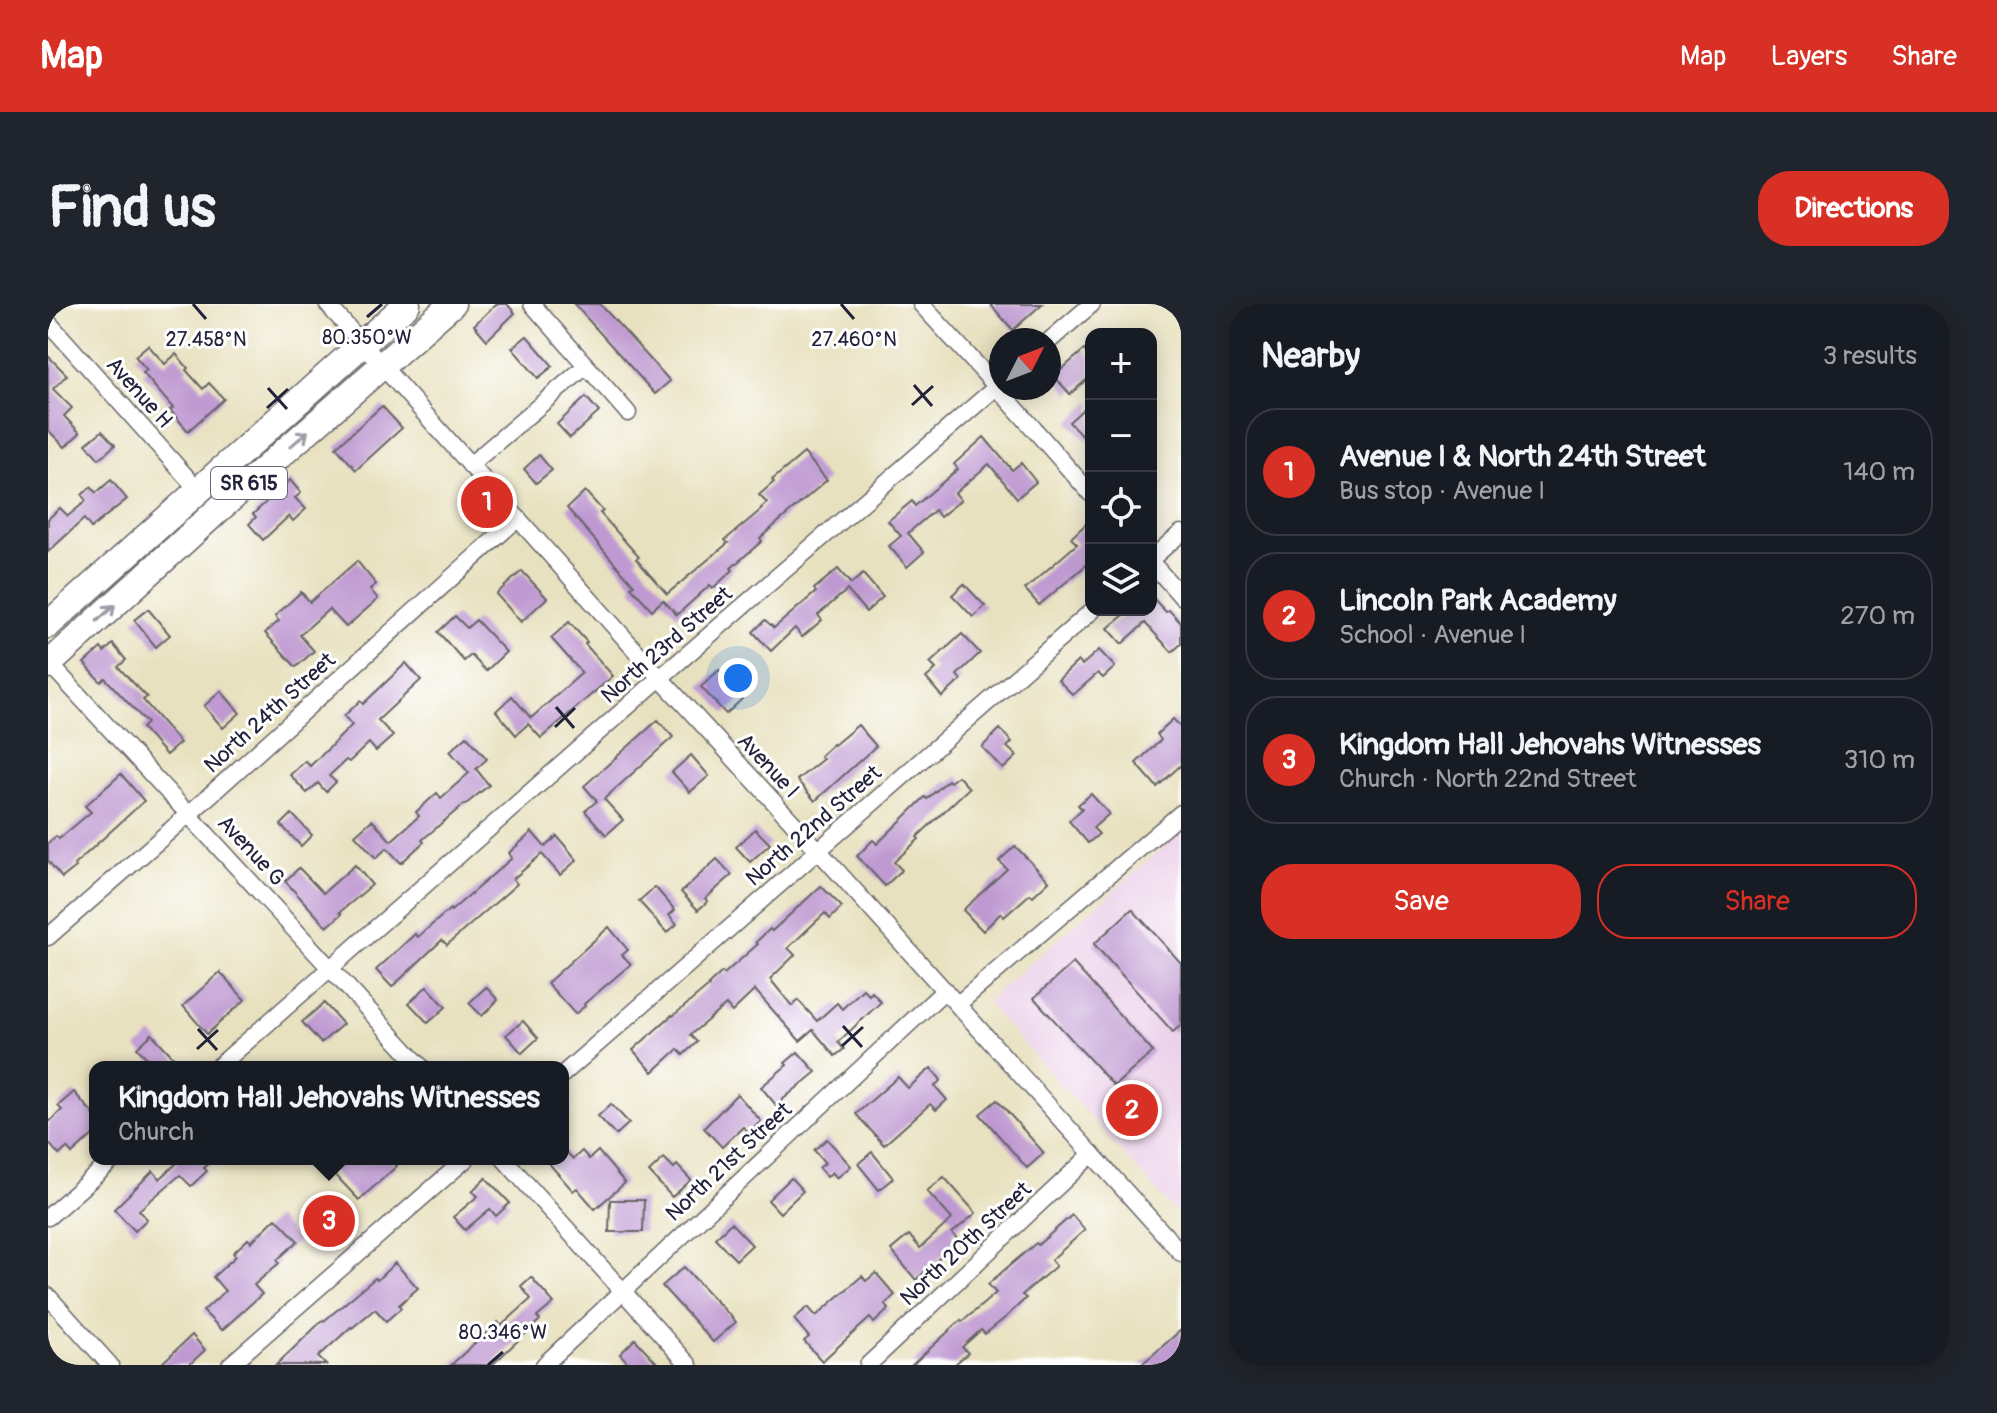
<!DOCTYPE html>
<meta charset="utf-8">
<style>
:root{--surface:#171b24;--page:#20242c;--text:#f1f3f6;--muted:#9ea1a6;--line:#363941;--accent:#d93025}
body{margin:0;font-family:Pangolin,sans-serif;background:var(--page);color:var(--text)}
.controls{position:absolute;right:24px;top:24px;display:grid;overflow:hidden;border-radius:16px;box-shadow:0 4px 20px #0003}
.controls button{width:72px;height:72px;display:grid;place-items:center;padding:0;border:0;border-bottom:2px solid var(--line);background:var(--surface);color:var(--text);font:40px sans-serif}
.compass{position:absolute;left:941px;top:24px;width:72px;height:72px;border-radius:50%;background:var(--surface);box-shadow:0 4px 20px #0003;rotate:48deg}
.you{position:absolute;left:690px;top:374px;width:28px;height:28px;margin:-20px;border:6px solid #fff;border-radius:50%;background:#1a73e8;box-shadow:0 0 0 12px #1a73e833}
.badge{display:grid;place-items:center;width:52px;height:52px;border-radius:50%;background:var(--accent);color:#fff;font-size:26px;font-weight:700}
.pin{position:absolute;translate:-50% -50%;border:4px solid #fff;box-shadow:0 2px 8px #0006}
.popup{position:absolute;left:41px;top:757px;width:480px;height:104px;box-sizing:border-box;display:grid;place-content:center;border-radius:16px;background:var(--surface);filter:drop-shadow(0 2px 6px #0005);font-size:26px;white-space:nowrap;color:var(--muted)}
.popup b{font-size:30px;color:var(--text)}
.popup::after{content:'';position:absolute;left:50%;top:100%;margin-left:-16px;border:16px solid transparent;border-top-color:var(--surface)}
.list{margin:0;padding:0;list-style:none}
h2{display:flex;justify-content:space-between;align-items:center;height:104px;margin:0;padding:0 32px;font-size:34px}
h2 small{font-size:26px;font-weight:400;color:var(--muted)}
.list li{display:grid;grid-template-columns:52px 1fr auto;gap:24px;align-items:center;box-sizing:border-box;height:128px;margin:0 16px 16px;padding:0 16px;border:2px solid var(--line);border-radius:32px}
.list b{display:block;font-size:30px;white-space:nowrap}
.list p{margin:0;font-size:26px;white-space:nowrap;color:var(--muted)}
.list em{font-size:26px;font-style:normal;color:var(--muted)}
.actions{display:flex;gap:16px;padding:24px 32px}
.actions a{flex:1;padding:18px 0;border:2px solid var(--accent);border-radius:32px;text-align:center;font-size:28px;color:var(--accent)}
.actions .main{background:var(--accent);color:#fff}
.icon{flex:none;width:44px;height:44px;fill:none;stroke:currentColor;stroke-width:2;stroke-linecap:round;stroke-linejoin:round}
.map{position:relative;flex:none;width:1133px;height:1061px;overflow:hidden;border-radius:32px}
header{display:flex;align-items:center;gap:48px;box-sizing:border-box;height:112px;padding:0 40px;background:var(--accent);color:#fff}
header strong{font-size:38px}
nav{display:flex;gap:44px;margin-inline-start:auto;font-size:28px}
.intro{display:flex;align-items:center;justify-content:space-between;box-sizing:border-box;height:192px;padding:0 48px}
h1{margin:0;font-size:56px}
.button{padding:20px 36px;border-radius:32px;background:var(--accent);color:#fff;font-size:28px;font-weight:700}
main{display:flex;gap:48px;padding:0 48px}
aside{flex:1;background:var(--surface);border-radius:32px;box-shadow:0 4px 20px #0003}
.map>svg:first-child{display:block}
</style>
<header>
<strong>Map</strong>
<nav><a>Map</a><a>Layers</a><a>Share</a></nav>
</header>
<div class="intro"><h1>Find us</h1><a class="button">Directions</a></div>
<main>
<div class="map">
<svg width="1133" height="1061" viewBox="0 0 1133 1061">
<rect width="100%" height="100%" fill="#fff"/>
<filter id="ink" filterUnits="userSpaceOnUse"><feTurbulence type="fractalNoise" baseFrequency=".0125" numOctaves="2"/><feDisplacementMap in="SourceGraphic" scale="16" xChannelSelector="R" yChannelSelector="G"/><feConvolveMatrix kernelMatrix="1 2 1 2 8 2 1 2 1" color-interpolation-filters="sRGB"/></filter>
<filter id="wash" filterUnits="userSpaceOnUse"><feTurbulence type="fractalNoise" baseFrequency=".006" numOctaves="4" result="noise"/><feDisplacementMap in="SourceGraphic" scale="32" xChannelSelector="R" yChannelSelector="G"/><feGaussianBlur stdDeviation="1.8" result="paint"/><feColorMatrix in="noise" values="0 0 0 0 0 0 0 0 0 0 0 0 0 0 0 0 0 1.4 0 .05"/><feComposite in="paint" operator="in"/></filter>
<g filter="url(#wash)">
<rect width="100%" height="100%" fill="#e8e1bf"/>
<polygon fill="#ecd1ea" points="1133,528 1133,914 938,698"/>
<g id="blocks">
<g fill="#bf9ad2">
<polygon points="448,0 459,0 467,9 439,36 426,21"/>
<polygon points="526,0 552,0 622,77 607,90"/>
<polygon points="942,0 994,0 965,26"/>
<polygon points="479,32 505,62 490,74 464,44"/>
<polygon points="100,41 117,60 128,50 140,64 138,66 155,85 161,79 176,95 140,127 122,106 125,104 95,69 99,66 87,52"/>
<polygon points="1036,46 1043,54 1043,72 1022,90 1006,72"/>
<polygon points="0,52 19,71 5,85 24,104 16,112 32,129 17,143 0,126"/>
<polygon points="538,93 551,108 522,134 509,120"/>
<polygon points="1043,98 1043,141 1021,118"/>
<polygon points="334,102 354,124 308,166 288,143"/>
<polygon points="54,127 67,141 51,155 38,140"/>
<polygon points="936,133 964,166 973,159 988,178 969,194 941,160 907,189 913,196 892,213 887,206 860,229 876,248 859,263 841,242 853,232 840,217 864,197 867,202 910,165 906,160"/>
<polygon points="756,149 779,176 712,234 714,237 683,264 685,266 665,284 662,281 629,311 615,296 604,306 583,283 586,281 519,204 537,187 555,207 552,209 591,253 588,255 619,290 680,239 677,236 714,205 713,204 719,199 711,191 726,178 724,176"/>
<polygon points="491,151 504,166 488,179 476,165"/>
<polygon points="63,176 79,195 43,224 36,215 0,248 0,215 12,204 20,212 38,197 34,191 43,183 48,189"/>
<polygon points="242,176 253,189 247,194 258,205 245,217 241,212 215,236 201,220 208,213 205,210"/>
<polygon points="1038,220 1043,226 1043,257 991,301 977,285 1029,240 1023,234"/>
<polygon points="309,257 328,280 322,285 330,295 298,323 281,305 252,331 266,347 248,363 217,329 231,317 227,312 253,288 262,298"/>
<polygon points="790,265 803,280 815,270 835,293 818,308 799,286 770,311 774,316 754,333 747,324 723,347 705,328 717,316 726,324 768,288 766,285"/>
<polygon points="474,267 499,294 473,318 448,290"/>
<polygon points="916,280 937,302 925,313 904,291"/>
<polygon points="1103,292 1118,308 1121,306 1133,319 1133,340 1124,348 1097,319 1074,340 1060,324 1082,306 1103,306"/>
<polygon points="100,305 122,331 108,343 86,316"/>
<polygon points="407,312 419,324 428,316 458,348 438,367 423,351 416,357 390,328"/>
<polygon points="521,318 539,338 537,340 565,372 493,434 480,420 468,431 448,407 464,392 483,414 534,369 503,334"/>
<polygon points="914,330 932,349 909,371 913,376 894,393 878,374 888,365 882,359"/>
<polygon points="65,340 78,356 70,363 99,393 95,396 132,439 118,451 94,424 99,419 57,374 53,378 36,359 53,344 56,348"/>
<polygon points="1051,346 1067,363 1055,374 1050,369 1025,391 1010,376 1030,357 1034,361"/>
<polygon points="358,359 373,376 330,416 345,432 328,447 321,439 301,458 298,456 281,472 288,478 278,488 270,479 259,489 242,471 257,457 262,462 281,444 304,421 296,412 312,397 315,400"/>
<polygon points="671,366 681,376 679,379 694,395 678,410 653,383"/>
<polygon points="173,387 192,409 175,424 156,402"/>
<polygon points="1125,415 1133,423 1133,461 1109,483 1088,459 1113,436 1109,430"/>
<polygon points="610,416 625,433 556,495 575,516 558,531 537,507 549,497 536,482"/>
<polygon points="810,421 828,442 767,497 749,476 775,455 772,452 785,440 786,441"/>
<polygon points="952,425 964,438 959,443 969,452 955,465 934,443"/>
<polygon points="419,432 439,455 428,465 441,481 417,501 416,500 374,536 376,538 353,559 339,544 328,554 307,531 324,516 343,537 371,512 368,508 389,489 393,494 421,469 402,447"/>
<polygon points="643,451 661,472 642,488 624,468"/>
<polygon points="73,470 96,497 26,561 28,563 14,574 0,557 0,539 8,532 11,535 43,508 37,502"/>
<polygon points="910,472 921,484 869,533 871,535 846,558 854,566 837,582 809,552 825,536 829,540 877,493 879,495 900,476 902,478"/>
<polygon points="1043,490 1061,510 1045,524 1051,530 1040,539 1021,517 1034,505 1030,501"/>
<polygon points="244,510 264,531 253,542 233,521"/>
<polygon points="707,525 722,540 702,558 688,543"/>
<polygon points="484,528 497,543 509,532 529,556 512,571 494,550 465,575 469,580 399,641 394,636 344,683 328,666 367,630 370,633 402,605 403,607 464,554 461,549"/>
<polygon points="967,542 1001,577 985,592 982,590 956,613 953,609 935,627 915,606 959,565 951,557"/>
<polygon points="669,555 684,571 657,595 660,597 650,606 633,588"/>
<polygon points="307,561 324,581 292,608 294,610 279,623 237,577 251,564 275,589"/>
<polygon points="773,582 794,603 782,615 777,609 740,644 747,651 722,675 744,702 750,696 769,717 789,699 794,705 815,685 821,691 824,688 833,698 790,738 796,745 787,752 765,726 752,737 707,686 684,708 678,701 642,731 649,738 635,751 630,745 605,768 585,746 624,711 625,712 661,682 660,681 674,668 676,670 710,640 708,638 722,625 724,627"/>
<polygon points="607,583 627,606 621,611 629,620 619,629 591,597"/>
<polygon points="1084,605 1133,659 1133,721 1125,728 1046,640"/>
<polygon points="561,623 580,646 574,651 583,660 536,700 537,702 527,710 499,679"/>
<polygon points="1025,659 1105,748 1066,782 986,694"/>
<polygon points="172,668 197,696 159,730 135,702"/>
<polygon points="379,682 398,703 380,719 361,699"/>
<polygon points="438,683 450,696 434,712 421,699"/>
<polygon points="276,699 295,720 273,739 254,718"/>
<polygon points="475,717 490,734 474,749 458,731"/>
<polygon points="104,730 129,757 122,763 108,763 89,744"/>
<polygon points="750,748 768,768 728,801 713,783 739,761 737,759"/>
<polygon points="883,764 893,776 887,782 899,796 888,806 882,800 836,841 808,810 850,773 860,784"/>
<polygon points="26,788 47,812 47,829 24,850 19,844 11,851 0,838 0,819 14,806 10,802"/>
<polygon points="689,790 713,817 701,829 695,823 674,843 656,824"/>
<polygon points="949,796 996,849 979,864 932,810"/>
<polygon points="563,800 581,819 568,831 550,812"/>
<polygon points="779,835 803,862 789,874 784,868 779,873 771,864 777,859 766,846"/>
<polygon points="515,845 525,855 534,847 541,855 550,847 577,879 547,905 529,884 525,887 497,855 515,855"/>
<polygon points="824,848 845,874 831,886 810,860"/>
<polygon points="616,854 626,864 629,861 643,876 624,893 601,868"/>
<polygon points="133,855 166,855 156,864 159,867 143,882 132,871 91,906 99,915 87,927 66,905 105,867 112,875"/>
<polygon points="284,855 343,855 349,862 311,896 278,861"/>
<polygon points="896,873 928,909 904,929 910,936 868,976 843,946 861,931 872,944 904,915 879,887"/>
<polygon points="438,874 462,899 448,912 442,905 417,926 405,913 430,892 424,887"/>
<polygon points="743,874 755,887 732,909 720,896"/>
<polygon points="562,896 596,896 595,928 561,928"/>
<polygon points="1024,911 1037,926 1003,956 1008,962 974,991 978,994 958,1013 937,1030 933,1026 914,1043 920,1049 906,1061 864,1061 913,1016 914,1018 948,989 940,980 988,939 990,941"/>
<polygon points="228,914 250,937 229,956 231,959 206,981 214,990 174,1026 155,1007 177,987 165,973 188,952 185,949 200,935 203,938"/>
<polygon points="683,919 704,941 688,956 667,934"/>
<polygon points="347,959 370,984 351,1001 353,1004 338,1017 327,1005 304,1024 303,1023 270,1053 278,1061 228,1061 275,1016 276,1017 327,974 329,976"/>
<polygon points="636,963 688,1018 665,1038 614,982"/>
<polygon points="828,969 847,991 837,1000 841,1005 826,1019 822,1014 774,1057 756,1037 761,1033 746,1015 760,1003 768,1012 814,972 818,977"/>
<polygon points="483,973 506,999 489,1013 492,1016 444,1061 403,1061 450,1018 453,1022 483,995 473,982"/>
<polygon points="1133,1026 1133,1052 1123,1061 1093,1061"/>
<polygon points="144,1031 157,1046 141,1061 112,1061"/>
<polygon points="587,1035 611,1061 582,1061 572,1050"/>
</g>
</g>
</g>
<g filter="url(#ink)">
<use href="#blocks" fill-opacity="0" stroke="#676569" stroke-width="2"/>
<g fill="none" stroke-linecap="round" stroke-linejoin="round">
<defs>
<g id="street">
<polyline points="279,0 612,374 770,546 1133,949"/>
<polyline points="484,0 580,109"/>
<polyline points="873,0 949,83 1043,190"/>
<polyline points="0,18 151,187"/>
<polyline points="1001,37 1044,0"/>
<polyline points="422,161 538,62"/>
<polyline points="1103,255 1133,229"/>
<polyline points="1103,258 1133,292"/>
<polyline points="2,360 373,763"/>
<polyline points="0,633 141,510 470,214"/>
<polyline points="910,700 1133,509"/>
<polyline points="170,763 612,374 953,79"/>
<polyline points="515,770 1045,306"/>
<polyline points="456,855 641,1061"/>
<polyline points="0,913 66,855"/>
<polyline points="0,992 62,1061"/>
<polyline points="182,1061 418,855"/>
<polyline points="496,1061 897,686"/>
<polyline points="820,1061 1044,850"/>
</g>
<g id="primary">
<polyline points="0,321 359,0"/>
<polyline points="0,361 170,206 404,0"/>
</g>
</defs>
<use href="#street" stroke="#676569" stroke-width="19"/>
<use href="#primary" stroke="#676569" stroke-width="29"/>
<use href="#street" stroke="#fff" stroke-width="16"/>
<use href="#primary" stroke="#fff" stroke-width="26"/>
</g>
<defs><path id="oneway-shaft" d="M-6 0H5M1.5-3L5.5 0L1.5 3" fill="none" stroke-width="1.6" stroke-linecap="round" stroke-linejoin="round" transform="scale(2)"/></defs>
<g stroke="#9c9ca7">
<use href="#oneway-shaft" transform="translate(251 135) rotate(-41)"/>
<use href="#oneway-shaft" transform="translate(58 309) rotate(-42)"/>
</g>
</g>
<path fill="none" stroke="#22223b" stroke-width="3" d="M145,0L158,15M793,0L806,15M319,13L334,0M866,81L884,102M220,84L239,105M864,101L885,82M219,104L240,85M508,403L526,424M507,423L527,404M795,722L814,743M150,725L169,746M794,742L815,723M149,745L170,726M440,1061L455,1048"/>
<g text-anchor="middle" stroke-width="6" stroke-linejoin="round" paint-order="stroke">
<rect fill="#fff" stroke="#646476" stroke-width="2" x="163" y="163" width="76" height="32" rx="6"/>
<g font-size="20" font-weight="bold" fill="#22223b">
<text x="201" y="186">SR 615</text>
</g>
<g font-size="22" fill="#22223b" stroke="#fff">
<text transform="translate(92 88) rotate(48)" y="8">Avenue H</text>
<text transform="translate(618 340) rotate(-41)" y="8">North 23rd Street</text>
<text transform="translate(221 408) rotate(-42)" y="8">North 24th Street</text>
<text transform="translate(721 461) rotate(47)" y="8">Avenue I</text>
<text transform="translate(765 521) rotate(-41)" y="8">North 22nd Street</text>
<text transform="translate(204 546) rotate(47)" y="8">Avenue G</text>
<text transform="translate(680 857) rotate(-43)" y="8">North 21st Street</text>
<text transform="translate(917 939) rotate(-43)" y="8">North 20th Street</text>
</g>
</g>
<g font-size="20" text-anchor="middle" fill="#22223b" stroke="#fff" stroke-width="6" stroke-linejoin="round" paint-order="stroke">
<text x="319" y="40">80.350°W</text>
<text x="158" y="42">27.458°N</text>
<text x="806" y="42">27.460°N</text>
<text x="455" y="1035">80.346°W</text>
</g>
</svg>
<div class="controls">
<button>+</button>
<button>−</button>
<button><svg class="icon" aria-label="locate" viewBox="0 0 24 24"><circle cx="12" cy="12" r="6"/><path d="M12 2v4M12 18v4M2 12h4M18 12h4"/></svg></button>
<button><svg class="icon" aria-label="layers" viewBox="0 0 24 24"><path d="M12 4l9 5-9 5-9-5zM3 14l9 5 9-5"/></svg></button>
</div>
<svg class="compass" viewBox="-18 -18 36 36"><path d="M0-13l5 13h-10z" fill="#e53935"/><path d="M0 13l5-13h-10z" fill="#9ea1a6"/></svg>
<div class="you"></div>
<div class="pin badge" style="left:439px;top:198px">1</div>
<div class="pin badge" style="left:1084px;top:806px">2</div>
<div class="pin badge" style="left:281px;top:917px">3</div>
<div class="popup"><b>Kingdom Hall Jehovahs Witnesses</b>Church</div>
</div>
<aside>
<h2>Nearby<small>3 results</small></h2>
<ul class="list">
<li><span class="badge">1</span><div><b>Avenue I &amp; North 24th Street</b><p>Bus stop · Avenue I</p></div><em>140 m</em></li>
<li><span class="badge">2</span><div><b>Lincoln Park Academy</b><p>School · Avenue I</p></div><em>270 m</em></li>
<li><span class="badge">3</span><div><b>Kingdom Hall Jehovahs Witnesses</b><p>Church · North 22nd Street</p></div><em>310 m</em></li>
</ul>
<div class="actions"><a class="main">Save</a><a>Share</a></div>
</aside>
</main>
